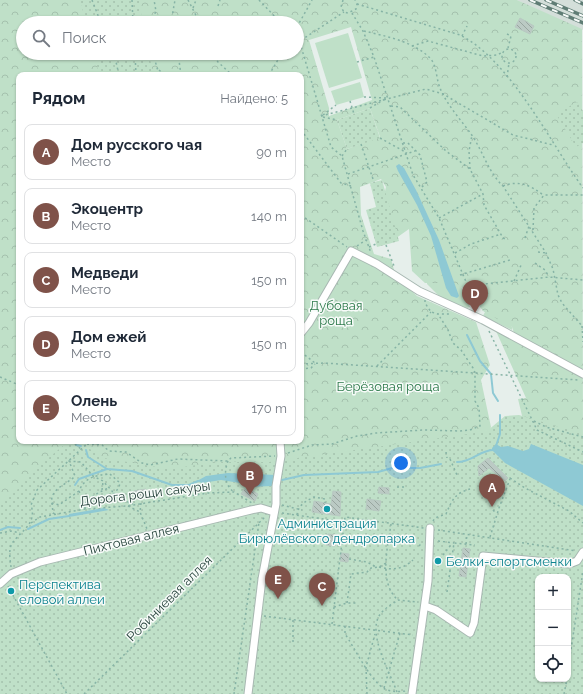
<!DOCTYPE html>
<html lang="ru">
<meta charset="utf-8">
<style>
:root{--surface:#fff;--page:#f6f6f7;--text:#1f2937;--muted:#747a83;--line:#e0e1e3;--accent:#7f5249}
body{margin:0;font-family:Raleway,sans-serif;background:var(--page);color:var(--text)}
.controls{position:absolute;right:12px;bottom:12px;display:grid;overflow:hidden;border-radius:8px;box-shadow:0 1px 3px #0004}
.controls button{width:36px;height:36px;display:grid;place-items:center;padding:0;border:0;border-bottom:1px solid var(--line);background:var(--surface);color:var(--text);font:20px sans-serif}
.you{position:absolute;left:401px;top:463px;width:14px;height:14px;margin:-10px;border:3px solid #fff;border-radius:50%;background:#1a73e8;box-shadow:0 0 0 6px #1a73e833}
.badge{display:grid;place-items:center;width:26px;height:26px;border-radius:50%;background:var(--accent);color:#fff;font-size:13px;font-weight:700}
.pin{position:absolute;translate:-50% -33px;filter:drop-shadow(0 1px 2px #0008)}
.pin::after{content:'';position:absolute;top:21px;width:14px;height:12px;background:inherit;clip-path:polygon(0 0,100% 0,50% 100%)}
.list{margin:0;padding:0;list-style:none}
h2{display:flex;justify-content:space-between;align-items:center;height:52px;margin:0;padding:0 16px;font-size:17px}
h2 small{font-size:13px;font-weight:400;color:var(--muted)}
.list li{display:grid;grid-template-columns:26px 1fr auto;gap:12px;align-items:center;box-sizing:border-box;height:56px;margin:0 8px 8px;padding:0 8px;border:1px solid var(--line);border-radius:8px}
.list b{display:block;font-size:15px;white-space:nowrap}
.list p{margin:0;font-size:13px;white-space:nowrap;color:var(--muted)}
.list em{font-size:13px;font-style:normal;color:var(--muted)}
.icon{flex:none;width:22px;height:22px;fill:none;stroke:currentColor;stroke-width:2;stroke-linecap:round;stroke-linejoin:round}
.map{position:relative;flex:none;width:583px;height:694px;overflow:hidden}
.search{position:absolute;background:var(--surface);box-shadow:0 1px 3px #0004;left:16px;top:16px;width:288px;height:44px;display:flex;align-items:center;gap:10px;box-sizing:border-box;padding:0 14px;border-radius:22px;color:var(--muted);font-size:15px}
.panel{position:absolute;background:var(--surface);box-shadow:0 1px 3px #0004;left:16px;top:72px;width:288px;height:372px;border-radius:8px}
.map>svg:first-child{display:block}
</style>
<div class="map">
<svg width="583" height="694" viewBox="0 0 583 694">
<defs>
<pattern id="forest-crowns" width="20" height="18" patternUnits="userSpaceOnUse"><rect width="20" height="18" fill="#bfe0c8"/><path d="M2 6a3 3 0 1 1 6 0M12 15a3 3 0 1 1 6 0" fill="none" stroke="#a4c1ad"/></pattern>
<pattern id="park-dots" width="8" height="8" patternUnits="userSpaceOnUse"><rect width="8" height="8" fill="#bfe0c8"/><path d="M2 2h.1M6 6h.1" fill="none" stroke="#a4c1ad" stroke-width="1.8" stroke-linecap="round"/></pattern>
<pattern id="building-back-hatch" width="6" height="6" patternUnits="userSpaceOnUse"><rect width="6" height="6" fill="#bbcac4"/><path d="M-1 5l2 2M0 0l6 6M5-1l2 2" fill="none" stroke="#98a6a0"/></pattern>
</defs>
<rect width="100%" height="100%" fill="#e6efeb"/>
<polygon fill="#d4dfda" points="517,0 583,0 583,30 551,16"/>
<g fill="#bfe0c8">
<polygon points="348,33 362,78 329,88 315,43"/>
<polygon points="360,82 364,97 336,105 331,91"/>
<polygon points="457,277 470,307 467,308 440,297 427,284 427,280"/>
<polygon points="480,298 512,327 512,330 483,316 485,312 476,301"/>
</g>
<path fill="url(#forest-crowns)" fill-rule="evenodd" d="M0,0H517L582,29L583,446L524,424L518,399L526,398L496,331L517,342L512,327L483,311L472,296L456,283H425L412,271L409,229L392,241L382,204L386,187L381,179L360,187L361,215L374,254L391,259L396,277L417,296L476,322L490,365L481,380L491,427L484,447L507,476V481L570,518L583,531V694H476L474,665L476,646L538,655V679H568V650L581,560L503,548L501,557L480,555L467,648L431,644L428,664L432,665L428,694H398L397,684L404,637L325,626L343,488L286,482L276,500L250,503L261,524L253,542L232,694H0ZM23,23H297V53H23ZM351,27L372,100L329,116V108L309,40ZM19,75H301V441H19ZM370,108L380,137L347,149L337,120ZM111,470L138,489L146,518H138L120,508L66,516L63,514L61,507L82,480ZM464,490L469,506L459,512L461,523C449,523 429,525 419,516L427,507L438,504L440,499ZM357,581C366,585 370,587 368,597L353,599L351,595L353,583Z"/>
<g fill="url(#park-dots)" fill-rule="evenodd">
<polygon points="80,0 140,0 142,23 86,23"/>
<polygon points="94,53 149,53 153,75 99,75"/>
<polygon points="577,102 583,111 583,143 576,147 556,114"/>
<polygon points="370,108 380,138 347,149 337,120"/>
<polygon points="382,180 399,241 377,247 366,210 376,207 370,183"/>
<path d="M519,415L583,434V694H0V504L17,490L30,473L69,441H81L82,444L104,458L169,469L217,462H269L468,434L487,431L505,416ZM538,577H568V679H538Z"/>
</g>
<g fill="#8ec9d4">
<polygon points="399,164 404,168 416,190 439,240 459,296 457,298 451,296 446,288 431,236 417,205 398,171 396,166"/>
<polygon points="496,444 501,447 508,446 523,451 529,449 531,444 583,465 583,506 505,463 492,450 492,448"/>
<polygon points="228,473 275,475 275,483 272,486 250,487 240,483 221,480 202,483 197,481 206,476"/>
<polygon points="104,508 109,510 69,517 69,514"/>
</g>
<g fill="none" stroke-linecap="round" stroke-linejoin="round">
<g stroke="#8ec9d4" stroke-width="2">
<polyline points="467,335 480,361 491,374 493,393 498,401"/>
<polyline points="76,445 81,446"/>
<polyline points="496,446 500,434 500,415"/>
<polyline points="86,450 88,457 107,469 132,471 172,485 189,485 198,481"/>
<path d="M457,462C473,462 479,450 494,450"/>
<polyline points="282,480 304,475 378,472 403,465 411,468 420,468 441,464"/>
<polyline points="75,485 79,479 107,469"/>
<polyline points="28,529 49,519 69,516"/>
<polyline points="0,530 8,527 20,528"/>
</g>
</g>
<g fill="url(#building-back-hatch)" stroke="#b8c9c2">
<polygon points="520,18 534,26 530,34 515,27"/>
<polygon points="488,458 508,478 505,481 489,468 479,476 478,466"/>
<polygon points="379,487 389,488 389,494 378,493"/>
<polygon points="146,489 147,497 136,499 134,491"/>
<polygon points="244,489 250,492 251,490 258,494 255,501 241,494"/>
<polygon points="333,491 341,492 340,516 312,512 314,501 331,504"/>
<polygon points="367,499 381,501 379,511 366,509"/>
<polygon points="328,534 337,535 335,546 326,545"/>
<polygon points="463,548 470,549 466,577 459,576"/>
<polygon points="341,553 349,554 348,562 340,561"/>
</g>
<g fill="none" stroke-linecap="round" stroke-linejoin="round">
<defs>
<g id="minor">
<polyline points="301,333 309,323 351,251 377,264 419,291 483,320 583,374"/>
<polyline points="0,584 11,574 40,562 251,510 261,508 274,512"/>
<polyline points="425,606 436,610 470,633 474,623 483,556 569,564 577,561 583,552"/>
<polyline points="248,694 262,579 276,504 276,486 281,456 280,441"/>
<polyline points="412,694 428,581 430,528"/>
</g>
</defs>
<use href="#minor" stroke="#a8b8b2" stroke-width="9"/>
<g stroke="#86b3a5" stroke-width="1.5" stroke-dasharray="2 3" stroke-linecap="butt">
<polyline points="92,0 101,23"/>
<polyline points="132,0 133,23"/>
<polyline points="188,0 200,23"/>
<polyline points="259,0 281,23"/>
<polyline points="343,0 341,7 344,12 348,13 356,9 357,4 355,0"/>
<path d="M357,4L460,35C510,60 550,142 583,188"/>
<polyline points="218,6 220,0"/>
<polyline points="193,8 196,0"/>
<polyline points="352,13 363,31 374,57 413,175 439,218 478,310"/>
<polyline points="151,23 156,11 154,0"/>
<polyline points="173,23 172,17 175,0"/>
<polyline points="297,27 312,0"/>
<path d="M364,31C385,36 412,41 429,57C437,64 436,79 440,88C447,105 461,120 471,134C483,151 488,172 503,186L546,253L553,269L558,295L562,303L583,327"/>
<polyline points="297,33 331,147 342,156 363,231 371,253"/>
<polyline points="507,34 511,36 508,48"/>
<polyline points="462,36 467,26"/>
<polyline points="297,43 344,12"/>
<polyline points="412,46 428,41 483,56 497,55 503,52"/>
<circle cx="509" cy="56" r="7"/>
<polyline points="114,53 119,75"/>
<polyline points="135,53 136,75"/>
<polyline points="153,53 159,75"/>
<polyline points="178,53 181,75"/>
<polyline points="211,53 218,62 232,75"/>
<polyline points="357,62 374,57"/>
<polyline points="159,70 165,75"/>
<polyline points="269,75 282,53"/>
<polyline points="507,77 509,63"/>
<polyline points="364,97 386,98"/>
<polyline points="350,101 354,114"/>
<polyline points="391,106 400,107 446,151 470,169 483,194 484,205 503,238 507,240"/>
<polyline points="370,108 385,99"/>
<polyline points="323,115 336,105"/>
<polyline points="321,116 426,89 443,94 513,135 553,145"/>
<polyline points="323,117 337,120"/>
<polyline points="301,130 341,183 351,186"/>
<polyline points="380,138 407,153"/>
<polyline points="403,143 408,143 420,155 427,182 422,187"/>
<polyline points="361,144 374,182"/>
<polyline points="342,156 347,149"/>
<polyline points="470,169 469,151 472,135"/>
<polyline points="348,174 415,151"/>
<path d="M503,186C519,180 530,185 543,195"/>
<polyline points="301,215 347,247"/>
<polyline points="439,218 483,194"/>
<polyline points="533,230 534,208 544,195 583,195"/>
<polyline points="525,238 529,226"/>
<polyline points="386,245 394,266"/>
<polyline points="357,246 366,240"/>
<polyline points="369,247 376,244"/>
<polyline points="538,252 546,253"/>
<polyline points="455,253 471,244 501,234"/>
<polyline points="535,263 545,270 549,277"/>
<polyline points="460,275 510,260"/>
<polyline points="514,281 522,263"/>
<polyline points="466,286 549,277 583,280"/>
<polyline points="425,300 425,303 431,312 438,314 451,314"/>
<polyline points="582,326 583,342"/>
<polyline points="489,331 537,430 583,452"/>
<polyline points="301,352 315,363"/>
<polyline points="301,364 324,363 579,380"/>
<polyline points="377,366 431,312"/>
<polyline points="301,369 311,368 315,364"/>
<polyline points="0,377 19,385"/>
<polyline points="534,421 546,427 583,437"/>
<polyline points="71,441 81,449"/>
<polyline points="87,444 102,445 109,451 126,452 142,463 150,465 178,459 228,461 231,458 275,456"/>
<polyline points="446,452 447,458"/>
<polyline points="288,453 312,445 332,444 357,436 376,433 424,430 460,431 470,430 480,426 479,408 475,401 475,373 473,368 461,350 453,343 448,330 438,314"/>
<polyline points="450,459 457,475"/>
<path d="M228,461C224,471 224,485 234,492"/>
<path d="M110,474L120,483C117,500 86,510 79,491C85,477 96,475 110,474Z"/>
<polyline points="510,478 525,488 569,511 583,523"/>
<polyline points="397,487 406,487"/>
<polyline points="102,490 103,482"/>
<path d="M79,491L59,505L52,503C49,489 68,484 75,476L69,461L81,462L93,476L103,481L112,491L115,497L133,504"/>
<polyline points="52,503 53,513 55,514"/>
<polyline points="141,503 140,512 147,529"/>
<polyline points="282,505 302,510"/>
<polyline points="128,506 140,512"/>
<path d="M85,509V504C91,497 101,490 110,488"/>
<polyline points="493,510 495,512"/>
<polyline points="282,513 344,522"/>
<path d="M297,515C298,505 306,501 314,497L325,499V503"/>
<path d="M433,521L435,518L446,514C452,500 455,493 470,489"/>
<polyline points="31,523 40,517 85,509 127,506 208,493 234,492 252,503"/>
<path d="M391,524C388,546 378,583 398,600"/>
<polyline points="438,530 576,551"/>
<polyline points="0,533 12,531 20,533"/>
<polyline points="490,537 499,508 510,479"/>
<polyline points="438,541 454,543"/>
<polyline points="466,544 467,534"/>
<polyline points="419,546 422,543"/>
<polyline points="349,559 367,562 376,567"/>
<polyline points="440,559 450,546 454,546"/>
<path d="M11,567C10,559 8,548 13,542C22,530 37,524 31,505L37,490L90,441"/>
<path d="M379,567C392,570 402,570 413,560"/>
<polyline points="8,586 67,694"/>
<polyline points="447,592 454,543 475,545"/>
<polyline points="347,603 351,574 367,572 371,568 379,567 386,563"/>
<polyline points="334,607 347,603 357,603"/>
<polyline points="264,616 413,635"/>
<polyline points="293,620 293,643"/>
<polyline points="332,624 345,517 424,528"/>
<path d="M345,626V634C355,648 370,681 385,689C392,692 399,692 406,691"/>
<polyline points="568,669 583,571"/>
<polyline points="384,688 400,633"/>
<path d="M397,692C390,673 368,635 379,616C383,609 391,605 398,600L418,602"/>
<polyline points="84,694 266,516"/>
<polyline points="234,694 259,522"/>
<polyline points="367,694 366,667 375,634"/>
<polyline points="564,694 567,679"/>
</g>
<use href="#minor" stroke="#fff" stroke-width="7"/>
<defs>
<g id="rail">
<polyline points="530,0 583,23"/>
<polyline points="546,0 583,16"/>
<polyline points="575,0 583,4"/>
</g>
</defs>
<use href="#rail" stroke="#5f7d75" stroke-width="3.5"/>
<use href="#rail" stroke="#f7fbf9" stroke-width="2" stroke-dasharray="6" stroke-linecap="butt"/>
</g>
<g fill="#0f9aa8" stroke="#f7fbf9" stroke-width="1.5">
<circle cx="327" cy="509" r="4"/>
<circle cx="438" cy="561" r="4"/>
<circle cx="11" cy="591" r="4"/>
</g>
<g text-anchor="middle" stroke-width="3" stroke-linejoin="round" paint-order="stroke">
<g font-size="13" fill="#2d7a4b" stroke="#f7fbf9">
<text x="336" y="310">Дубовая<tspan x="336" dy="15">роща</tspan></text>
<text x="388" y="391">Берёзовая роща</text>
</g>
<g font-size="13" fill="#24423a" stroke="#f7fbf9">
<text transform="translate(145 493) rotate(-7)" y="5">Дорога рощи сакуры</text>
<text transform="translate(131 539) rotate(-14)" y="5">Пихтовая аллея</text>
<text transform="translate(169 598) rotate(-45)" y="5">Робиниевая аллея</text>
</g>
<g font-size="13" fill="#0d838f" stroke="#f7fbf9" text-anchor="start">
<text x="327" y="528" text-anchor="middle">Администрация<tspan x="327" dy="15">Бирюлёвского дендропарка</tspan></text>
<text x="446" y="566">Белки-спортсменки</text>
<text x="19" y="589">Перспектива<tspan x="19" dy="15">еловой аллеи</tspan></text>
</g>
</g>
</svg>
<div class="controls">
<button>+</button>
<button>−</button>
<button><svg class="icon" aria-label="locate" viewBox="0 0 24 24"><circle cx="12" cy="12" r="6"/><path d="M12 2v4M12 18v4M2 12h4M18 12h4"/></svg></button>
</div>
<div class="you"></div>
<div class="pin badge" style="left:492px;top:507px">A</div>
<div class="pin badge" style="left:250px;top:495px">B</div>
<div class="pin badge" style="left:322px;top:606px">C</div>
<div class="pin badge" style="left:475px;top:313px">D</div>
<div class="pin badge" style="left:278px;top:599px">E</div>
<div class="search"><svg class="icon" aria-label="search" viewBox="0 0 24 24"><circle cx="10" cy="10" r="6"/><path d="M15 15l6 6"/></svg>Поиск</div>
<section class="panel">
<h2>Рядом<small>Найдено: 5</small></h2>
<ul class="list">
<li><span class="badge">A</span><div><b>Дом русского чая</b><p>Место</p></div><em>90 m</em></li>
<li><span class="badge">B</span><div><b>Экоцентр</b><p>Место</p></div><em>140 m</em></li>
<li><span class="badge">C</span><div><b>Медведи</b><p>Место</p></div><em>150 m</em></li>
<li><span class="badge">D</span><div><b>Дом ежей</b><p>Место</p></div><em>150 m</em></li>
<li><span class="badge">E</span><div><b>Олень</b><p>Место</p></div><em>170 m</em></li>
</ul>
</section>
</div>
